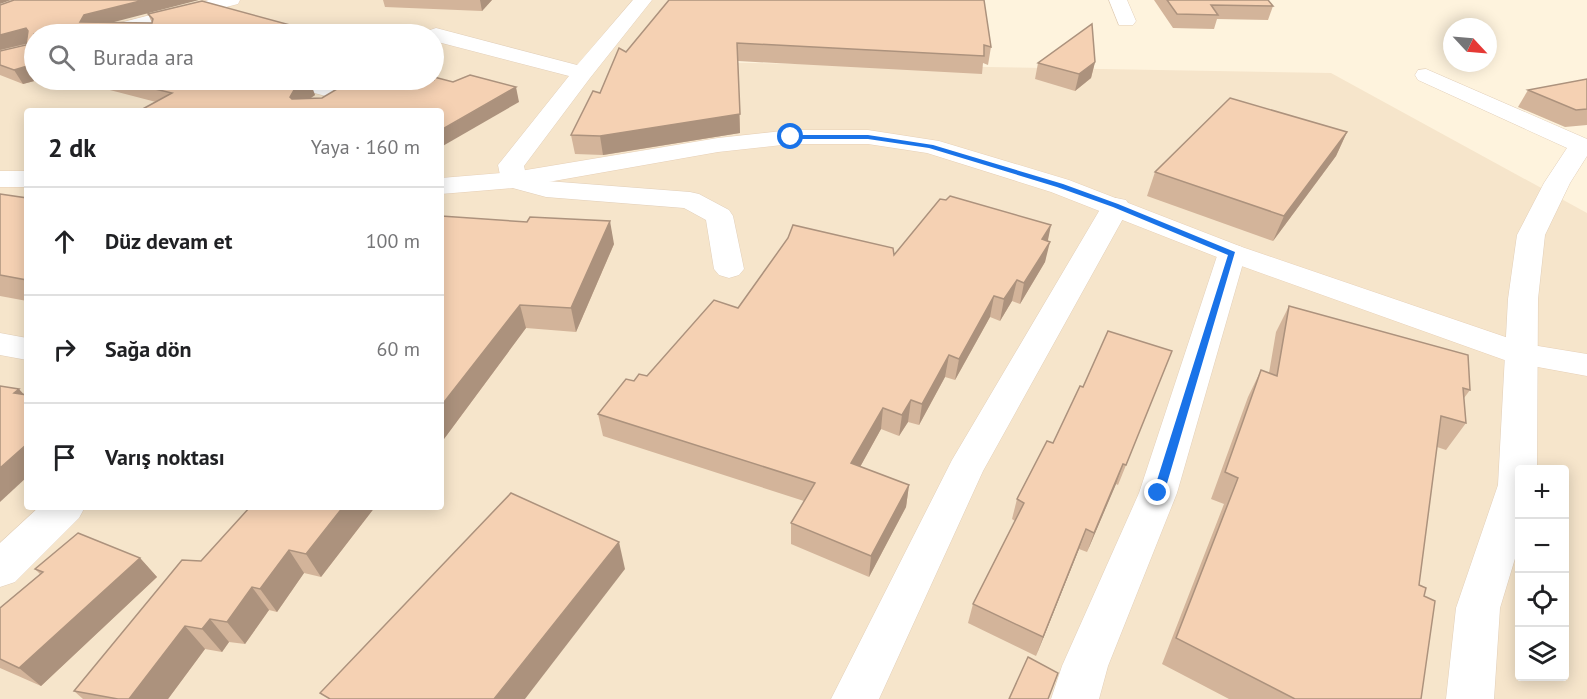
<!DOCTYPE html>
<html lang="tr">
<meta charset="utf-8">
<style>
:root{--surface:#fff;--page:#f6f6f6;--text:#202124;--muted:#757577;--line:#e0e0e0}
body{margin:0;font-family:"PT Sans",sans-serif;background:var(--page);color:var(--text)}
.controls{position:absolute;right:18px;bottom:18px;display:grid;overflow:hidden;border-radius:6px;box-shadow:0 3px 15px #0003}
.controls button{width:54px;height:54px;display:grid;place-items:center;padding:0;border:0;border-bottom:2px solid var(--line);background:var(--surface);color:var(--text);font:30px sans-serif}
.compass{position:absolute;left:1443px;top:18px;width:54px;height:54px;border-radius:50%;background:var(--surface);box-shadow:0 3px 15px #0003;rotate:116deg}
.stop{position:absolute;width:18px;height:18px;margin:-14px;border:4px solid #1a73e8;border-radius:50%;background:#fff}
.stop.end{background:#1a73e8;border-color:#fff;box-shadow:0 2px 6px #0008}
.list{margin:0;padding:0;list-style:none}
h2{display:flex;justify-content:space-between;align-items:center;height:78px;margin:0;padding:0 24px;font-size:26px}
h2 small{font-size:20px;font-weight:400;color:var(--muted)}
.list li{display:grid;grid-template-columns:39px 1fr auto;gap:18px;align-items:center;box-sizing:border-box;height:108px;padding:0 24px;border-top:2px solid var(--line)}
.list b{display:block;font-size:22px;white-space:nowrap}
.list em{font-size:20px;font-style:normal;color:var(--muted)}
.icon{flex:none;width:33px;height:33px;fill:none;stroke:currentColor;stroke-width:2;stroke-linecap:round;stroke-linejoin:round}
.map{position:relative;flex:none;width:1587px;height:699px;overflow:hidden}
.search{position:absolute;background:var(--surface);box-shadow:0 3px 15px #0003;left:24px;top:24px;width:420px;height:66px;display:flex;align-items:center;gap:15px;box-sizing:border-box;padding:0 21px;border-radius:33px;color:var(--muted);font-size:22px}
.panel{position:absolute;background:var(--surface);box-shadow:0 3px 15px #0003;left:24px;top:108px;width:420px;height:402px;border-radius:6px}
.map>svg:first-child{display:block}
</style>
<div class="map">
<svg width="1587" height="699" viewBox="0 0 1587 699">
<rect width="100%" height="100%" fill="#fef3dd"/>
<path fill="#f6e5cb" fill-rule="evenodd" d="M0,0H700L638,61L1331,73L1587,213V699H0ZM34,34H434V80H34ZM27,111H441V507H27ZM1520,470H1564V676H1520Z"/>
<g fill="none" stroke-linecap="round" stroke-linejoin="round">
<defs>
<g id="street">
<polygon points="633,0 652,0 590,78 524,166 526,175 547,181 690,192 699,194 729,210 733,216 744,269 739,275 729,278 719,275 714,269 706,220 684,208 546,197 505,186 501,180 498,165 569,76 434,41 434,34 424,34 427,31 436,28 577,65"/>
<polygon points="1109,0 1127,0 1136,21 1133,25 1119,25"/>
<polygon points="1426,69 1587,139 1587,156 1570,183 1545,235 1538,299 1537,470 1520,470 1520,542 1500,608 1494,699 1446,699 1456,608 1498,485 1508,299 1517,235 1544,183 1567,148 1418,80 1415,75 1418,70"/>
<polygon points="281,80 315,80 345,87 348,92 345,97 337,99 284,85"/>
<polygon points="1116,198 1126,200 1130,206 983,471 879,699 831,699 952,460 1102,206 1106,200"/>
<polygon points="1232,244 1242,247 1246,253 1177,493 1108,666 1099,699 1051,699 1062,666 1139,493 1218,253 1222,247"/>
<polygon points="0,333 27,338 27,360 0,355"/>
<polygon points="39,507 85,507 79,518 15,582 0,587 0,543"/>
</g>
<g id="secondary">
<polygon points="209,0 240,0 238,4 120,34 89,34 92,30"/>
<polygon points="791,130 868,130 939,141 1069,180 1242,247 1526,344 1587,354 1587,376 1510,362 1222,259 1051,192 927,153 868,144 791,144 718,152 514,188 441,194 441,178 514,172 718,138"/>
<rect x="0" y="171" width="27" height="16"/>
</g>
</defs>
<use href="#street" stroke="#e2cfb9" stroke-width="1"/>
<use href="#secondary" stroke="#e7d0b7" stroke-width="1"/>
<use href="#street" fill="#fff" fill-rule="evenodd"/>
<use href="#secondary" fill="#fff" fill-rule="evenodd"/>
</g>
<g fill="#d3b49a">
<polygon points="383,0 492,0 482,11 385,7"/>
<polygon points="984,0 991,47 988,65 983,63 982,74 738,61 740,133 603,155 575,154 571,135 600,93 626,52"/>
<polygon points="1154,0 1268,0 1273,6 1268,20 1217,19 1214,29 1173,28"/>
<polygon points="0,5 112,23 152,23 148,14 312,31 34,34 34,80 38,80 23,84 0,75 0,51 26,45 27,44 0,50"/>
<polygon points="1095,62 1091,78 1075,91 1035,79 1038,63"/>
<polygon points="1587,79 1587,125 1565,127 1518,107 1528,90"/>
<polygon points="58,80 305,80 315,95 310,99 519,102 156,102 79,82 73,84"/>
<polygon points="322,80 342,80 336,83"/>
<polygon points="1347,132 1336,156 1273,241 1147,196 1155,172"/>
<polygon points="0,194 27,198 27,301 0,296"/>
<polygon points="441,216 614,244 576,332 526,328 441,443"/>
<polygon points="1048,241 1045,262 1020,304 1012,301 1000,321 990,317 955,380 945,377 919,425 908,422 899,436 881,429 860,467 909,485 906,507 869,577 791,544 791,523 804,501 603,436 598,414 634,381 647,376 738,308 894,255"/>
<polygon points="1289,306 1470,390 1464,398 1466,423 1446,450 1437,447 1419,585 1424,596 1421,699 1229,699 1162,664 1224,504 1211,499 1248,397 1261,370 1269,373 1276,332"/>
<polygon points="1172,351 1118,485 1116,484 1087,552 1079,549 1036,656 968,623 973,604 1015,521 1012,519 1017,499 1053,443 1083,387"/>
<polygon points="244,507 375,507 321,577 304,573 277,612 269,610 245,644 229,642 222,652 205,649 168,699 83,699 74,691 201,561 249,508"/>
<polygon points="140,558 157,577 41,686 0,668 0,608 40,574 35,569"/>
</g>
<g fill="#ac927d">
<polygon points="0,0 11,0 0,4"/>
<polygon points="144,0 199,0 91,28 80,22 84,15"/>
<polygon points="480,0 492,0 482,11"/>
<polygon points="26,28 33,42 0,50 0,35"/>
<polygon points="737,43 740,133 603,155 600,136"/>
<polygon points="1095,62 1091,78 1075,91 1079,74"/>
<polygon points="34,64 34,80 38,80 23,84 14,70"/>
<polygon points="71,80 77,80 79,82 73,84"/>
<polygon points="310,81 315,95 300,105 290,97 294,90"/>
<polygon points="516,87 519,102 441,147 441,130"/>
<polygon points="1347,132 1336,156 1273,241 1284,216"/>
<polygon points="610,221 614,244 576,332 571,308"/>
<polygon points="1051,225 1047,245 1042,239"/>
<polygon points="1050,242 1045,262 1020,304 1024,283"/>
<polygon points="1017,280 1012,301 1000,321 1004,299"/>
<polygon points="994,296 990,317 955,380 959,359"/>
<polygon points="520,305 526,328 441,443 441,406"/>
<polygon points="949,355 945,377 919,425 922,404"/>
<polygon points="19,389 27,398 14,393"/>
<polygon points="911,400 908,422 899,436 902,415"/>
<polygon points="883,408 881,429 850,485 851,463"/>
<polygon points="27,444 27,477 0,502 0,468"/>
<polygon points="1123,464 1116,484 1087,552 1094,533"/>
<polygon points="909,485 906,507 869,577 871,556"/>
<polygon points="343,507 375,507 321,577 306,554"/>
<polygon points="1086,529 1079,549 1036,656 1043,637"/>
<polygon points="619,542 625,569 525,699 494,699"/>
<polygon points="289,550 304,573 277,612 260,589"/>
<polygon points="140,558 157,577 41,686 19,668"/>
<polygon points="252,587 269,610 245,644 227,622"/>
<polygon points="210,619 229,642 222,652 202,629"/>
<polygon points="185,626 205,649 168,699 129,699"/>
</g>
<g fill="#f5d1b3" stroke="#ac927d" stroke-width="1.5">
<polygon points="14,0 144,0 84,15 80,22 152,23 153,19 148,14 202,1 312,31 318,34 34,34 34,64 14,70 0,65 0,51 26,45 28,31 26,28 0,35 0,5"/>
<polygon points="669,0 984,0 991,47 984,45 984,56 737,43 740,114 600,136 571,135 593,91 600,93 619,48 626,52"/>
<polygon points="1167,0 1268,0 1273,6 1211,5 1218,15 1177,14"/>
<polygon points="1092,24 1095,62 1079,74 1038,63"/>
<polygon points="470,75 516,87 441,130 441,111 139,111 172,93 117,80 305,80 310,81 294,90 290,97 292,99 322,98 352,80 434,80 434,77 453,82"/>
<polygon points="1587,79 1587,109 1576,110 1528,90"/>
<polygon points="1230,98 1347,132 1284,216 1155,172"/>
<polygon points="0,194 27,198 27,280 0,275"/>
<polygon points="950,196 1051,225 1042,239 1050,242 1024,283 1017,280 1004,299 994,296 959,359 949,355 922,404 911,400 902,415 883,408 851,463 909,485 871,556 791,523 815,483 598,414 626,379 634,381 639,374 647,376 714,300 738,308 788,238 793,225 893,248 894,255 940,199 946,200"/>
<polygon points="441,216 527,222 530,217 610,221 571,308 520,305 441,406"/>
<polygon points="1289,306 1468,355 1470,390 1463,388 1466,423 1441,416 1419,585 1426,588 1424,596 1435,601 1421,699 1295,699 1176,638 1238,478 1225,472 1261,370 1277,376"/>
<polygon points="1108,331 1172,351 1126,465 1123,464 1094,533 1086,529 1043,637 973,604 1024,503 1017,499 1047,441 1053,443 1080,386 1083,387"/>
<polygon points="0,386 19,389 14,393 27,395 27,444 0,468"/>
<polygon points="511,493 619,542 494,699 330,699 320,693"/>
<polygon points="250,507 343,507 306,554 289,550 260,589 252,587 227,622 210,619 202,629 185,626 129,699 118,699 74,691 182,560 201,561"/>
<polygon points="78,533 140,558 19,668 0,659 0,608 43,572 35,569"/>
<polygon points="1028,657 1058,673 1048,699 1009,699"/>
</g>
<polygon fill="#1a73e8" points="868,135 933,145 1063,184 1118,204 1235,252 1163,497 1154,497 1153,493 1228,255 1113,207 1057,187 929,148 868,139 791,139 787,137 791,135"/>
</svg>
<div class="controls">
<button>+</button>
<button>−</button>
<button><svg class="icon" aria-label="locate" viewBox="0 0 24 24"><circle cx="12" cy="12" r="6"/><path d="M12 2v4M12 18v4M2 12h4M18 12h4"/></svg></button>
<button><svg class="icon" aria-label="layers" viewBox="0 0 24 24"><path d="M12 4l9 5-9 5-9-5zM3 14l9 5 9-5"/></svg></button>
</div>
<svg class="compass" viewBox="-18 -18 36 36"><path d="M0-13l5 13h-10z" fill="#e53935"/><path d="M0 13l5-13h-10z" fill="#757577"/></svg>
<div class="stop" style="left:791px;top:137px"></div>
<div class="stop end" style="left:1158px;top:493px"></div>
<div class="search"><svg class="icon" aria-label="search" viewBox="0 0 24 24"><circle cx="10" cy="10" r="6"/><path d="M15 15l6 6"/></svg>Burada ara</div>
<section class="panel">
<h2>2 dk<small>Yaya · 160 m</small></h2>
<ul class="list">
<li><svg class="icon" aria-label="ahead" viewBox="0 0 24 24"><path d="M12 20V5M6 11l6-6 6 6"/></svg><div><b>Düz devam et</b></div><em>100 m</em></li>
<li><svg class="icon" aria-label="right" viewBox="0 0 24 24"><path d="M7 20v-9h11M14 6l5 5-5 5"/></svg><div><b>Sağa dön</b></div><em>60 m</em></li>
<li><svg class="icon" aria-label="arrive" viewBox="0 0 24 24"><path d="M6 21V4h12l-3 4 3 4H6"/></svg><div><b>Varış noktası</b></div></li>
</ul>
</section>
</div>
